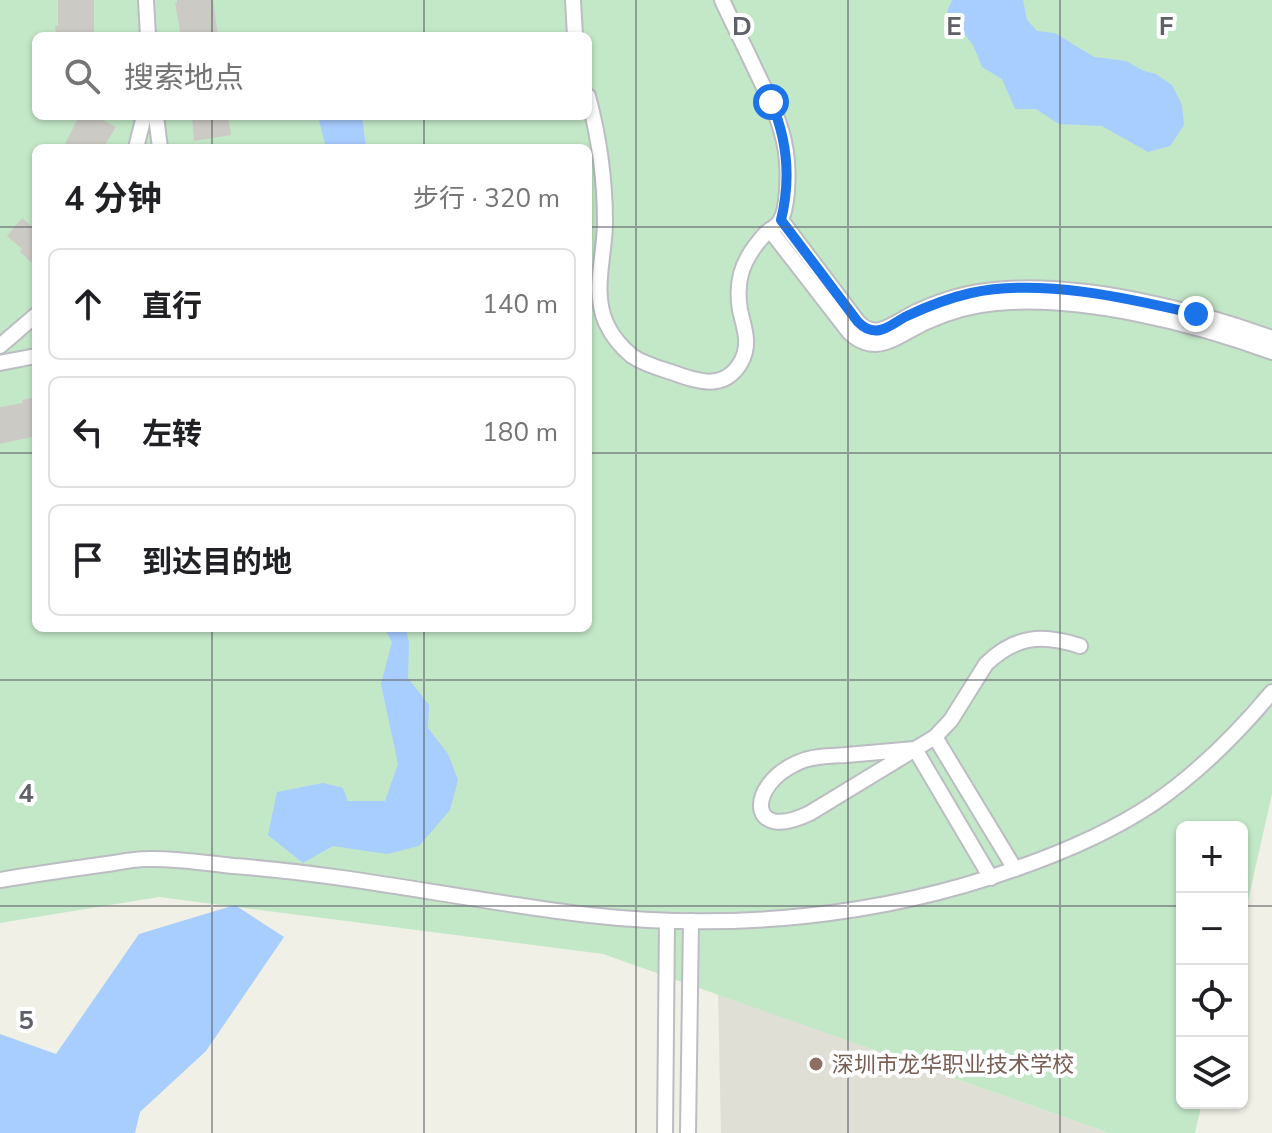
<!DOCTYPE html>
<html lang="zh">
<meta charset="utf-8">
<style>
:root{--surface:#fff;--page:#f6f6f6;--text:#202124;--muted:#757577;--line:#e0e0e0}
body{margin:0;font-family:"Nunito Sans","Noto Sans SC",sans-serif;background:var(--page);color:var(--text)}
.controls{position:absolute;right:24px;bottom:24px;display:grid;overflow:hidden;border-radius:12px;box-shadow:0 2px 6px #0004}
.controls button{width:72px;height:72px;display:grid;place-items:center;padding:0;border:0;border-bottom:2px solid var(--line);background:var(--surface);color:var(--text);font:40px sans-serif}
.stop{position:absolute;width:24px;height:24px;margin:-18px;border:6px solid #1a73e8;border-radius:50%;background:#fff}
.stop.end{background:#1a73e8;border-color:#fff;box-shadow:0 2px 8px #0008}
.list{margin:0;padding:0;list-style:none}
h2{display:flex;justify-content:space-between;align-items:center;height:104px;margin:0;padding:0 32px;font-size:34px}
h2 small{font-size:26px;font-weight:400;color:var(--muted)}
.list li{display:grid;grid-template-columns:52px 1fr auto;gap:24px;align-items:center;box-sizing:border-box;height:112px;margin:0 16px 16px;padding:0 16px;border:2px solid var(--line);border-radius:12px}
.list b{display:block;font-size:30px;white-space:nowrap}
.list em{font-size:26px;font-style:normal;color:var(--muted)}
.icon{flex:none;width:44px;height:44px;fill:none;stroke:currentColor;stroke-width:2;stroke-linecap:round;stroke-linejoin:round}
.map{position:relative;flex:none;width:1272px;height:1133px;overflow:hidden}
.search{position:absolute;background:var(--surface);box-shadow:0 2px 6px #0004;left:32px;top:32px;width:560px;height:88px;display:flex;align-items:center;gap:20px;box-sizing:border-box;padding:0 28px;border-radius:12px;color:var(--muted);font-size:30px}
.panel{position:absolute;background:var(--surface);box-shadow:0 2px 6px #0004;left:32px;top:144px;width:560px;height:488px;border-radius:12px}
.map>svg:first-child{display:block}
</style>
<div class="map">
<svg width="1272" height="1133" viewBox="0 0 1272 1133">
<rect width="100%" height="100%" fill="#f0f0e7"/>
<polygon fill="#e0dfd5" points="718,994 1109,1133 721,1133"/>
<path fill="#c3e8c8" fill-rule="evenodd" d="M0,0H1272V794L1242,927V827H1182V1103H1202L1195,1133H1109L603,954L159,897L0,923ZM36,36H588V116H36ZM36,148H588V628H36Z"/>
<g fill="#a8cdff">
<polygon points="952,0 1023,0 1027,20 1037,31 1055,33 1094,57 1126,61 1144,71 1156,74 1172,85 1182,105 1184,125 1170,146 1148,152 1102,126 1059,124 1036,109 1015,109 1002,79 982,67 973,45 947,12"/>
<polygon points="318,116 362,116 366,148 326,148"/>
<polygon points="384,628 406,628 409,643 408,678 429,705 428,728 448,754 458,780 450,810 419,846 387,854 333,846 303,863 268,835 277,792 323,783 343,788 348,801 385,801 398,764 381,684 392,642"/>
<polygon points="235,905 284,937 206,1051 140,1112 135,1133 0,1133 0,1034 56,1054 139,934"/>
</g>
<g fill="#cccac4">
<polygon points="58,0 94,0 94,36 56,36 55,26 58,26"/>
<polygon points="177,0 213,0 218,36 181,36 175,3 177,3"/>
<polygon points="79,116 95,116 116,127 103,148 63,148"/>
<polygon points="192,116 228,116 231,135 194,141"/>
<polygon points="22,218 36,230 36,257 31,262 20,252 22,249 7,236"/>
<polygon points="36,397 36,436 0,444 0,407 23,403 22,400"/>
</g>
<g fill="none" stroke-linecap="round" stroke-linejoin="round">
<defs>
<g id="minor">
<polyline points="146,0 148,36"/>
<polyline points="573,0 575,36"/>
<path d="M588,96C599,137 605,179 605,222C605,255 592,291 606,323C612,336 621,347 632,356C644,364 658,368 671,372C696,381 724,392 741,362C751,344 744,328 740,310C738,298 738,285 741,274C745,258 755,245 766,233C770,230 777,226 780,221C788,209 788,176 787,162C785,129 770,100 756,71C745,47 733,24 722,0"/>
<polyline points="156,116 160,148"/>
<polyline points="136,148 144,116"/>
<path d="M781,220L858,322C864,328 871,332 880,330C893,327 906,316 918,311C942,300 969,292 995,290C1079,281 1193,309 1272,338"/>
<path d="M770,230L849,332C856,339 865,344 876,344C893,343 910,329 926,322C948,312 972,305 996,303C1081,295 1193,323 1272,352"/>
<polyline points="0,346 36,315"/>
<polyline points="0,363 36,356"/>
<polyline points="935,737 1015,869"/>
<path d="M991,878L915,749C892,751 869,753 846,755C830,756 812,756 797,763C747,785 747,844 810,813L935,737L951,720L986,664C1016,635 1043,634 1080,646"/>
<path d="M0,880C36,874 71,869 107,864C120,862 134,859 147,859C176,858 206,863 234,866C354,875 470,901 589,915C731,931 880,917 1015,869C1064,852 1111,832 1154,803C1199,772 1237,734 1272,692"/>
<polyline points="665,1133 667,922"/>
<polyline points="688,1133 691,921"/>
</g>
</defs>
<use href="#minor" stroke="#bbbdc2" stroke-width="18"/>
<use href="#minor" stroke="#fff" stroke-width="14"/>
</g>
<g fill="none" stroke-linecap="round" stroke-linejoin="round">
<path stroke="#1a73e8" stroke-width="10" d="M771,102C788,141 791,179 781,220L858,322C864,328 871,332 880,330C890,328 898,320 907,316C928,306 949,298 971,293C1040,278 1128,298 1196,314"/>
</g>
<path fill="none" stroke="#5e6167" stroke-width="2" stroke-opacity="0.55" d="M212,0V36M424,0V36M636,0V1133M848,0V1133M1060,0V1133M212,116V148M424,116V148M0,227H36M588,227H1272M0,453H36M588,453H1272M212,628V1133M424,628V1133M0,680H1272M0,906H1182M1242,906H1272"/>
<circle fill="#8d6e63" stroke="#fff" stroke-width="3" cx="816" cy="1064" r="8"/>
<g text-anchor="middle" stroke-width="8" stroke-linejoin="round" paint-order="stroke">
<g font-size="22" fill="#785e54" stroke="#fff" text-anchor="start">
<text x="832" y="1072">深圳市龙华职业技术学校</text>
</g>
</g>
<g font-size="26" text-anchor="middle" font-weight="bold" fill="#5e6167" stroke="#fff" stroke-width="8" stroke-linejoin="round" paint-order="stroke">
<text x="742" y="35">D</text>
<text x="954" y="35">E</text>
<text x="1166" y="35">F</text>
<text x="26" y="802">4</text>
<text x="26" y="1029">5</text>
</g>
</svg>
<div class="controls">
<button>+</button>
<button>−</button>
<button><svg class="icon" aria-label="locate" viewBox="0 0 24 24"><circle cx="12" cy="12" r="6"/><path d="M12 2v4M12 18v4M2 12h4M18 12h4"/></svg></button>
<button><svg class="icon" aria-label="layers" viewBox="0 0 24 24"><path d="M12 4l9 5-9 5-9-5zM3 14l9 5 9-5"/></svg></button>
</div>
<div class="stop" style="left:771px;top:102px"></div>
<div class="stop end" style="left:1196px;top:314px"></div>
<div class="search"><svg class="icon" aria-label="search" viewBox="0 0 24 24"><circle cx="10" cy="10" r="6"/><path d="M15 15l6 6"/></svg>搜索地点</div>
<section class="panel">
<h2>4 分钟<small>步行 · 320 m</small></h2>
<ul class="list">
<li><svg class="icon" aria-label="ahead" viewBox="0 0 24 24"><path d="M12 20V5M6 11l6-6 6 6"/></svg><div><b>直行</b></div><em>140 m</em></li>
<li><svg class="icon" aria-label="left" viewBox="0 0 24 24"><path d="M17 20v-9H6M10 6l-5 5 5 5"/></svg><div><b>左转</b></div><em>180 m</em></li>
<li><svg class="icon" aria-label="arrive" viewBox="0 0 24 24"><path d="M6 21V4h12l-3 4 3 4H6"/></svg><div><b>到达目的地</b></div></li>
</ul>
</section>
</div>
